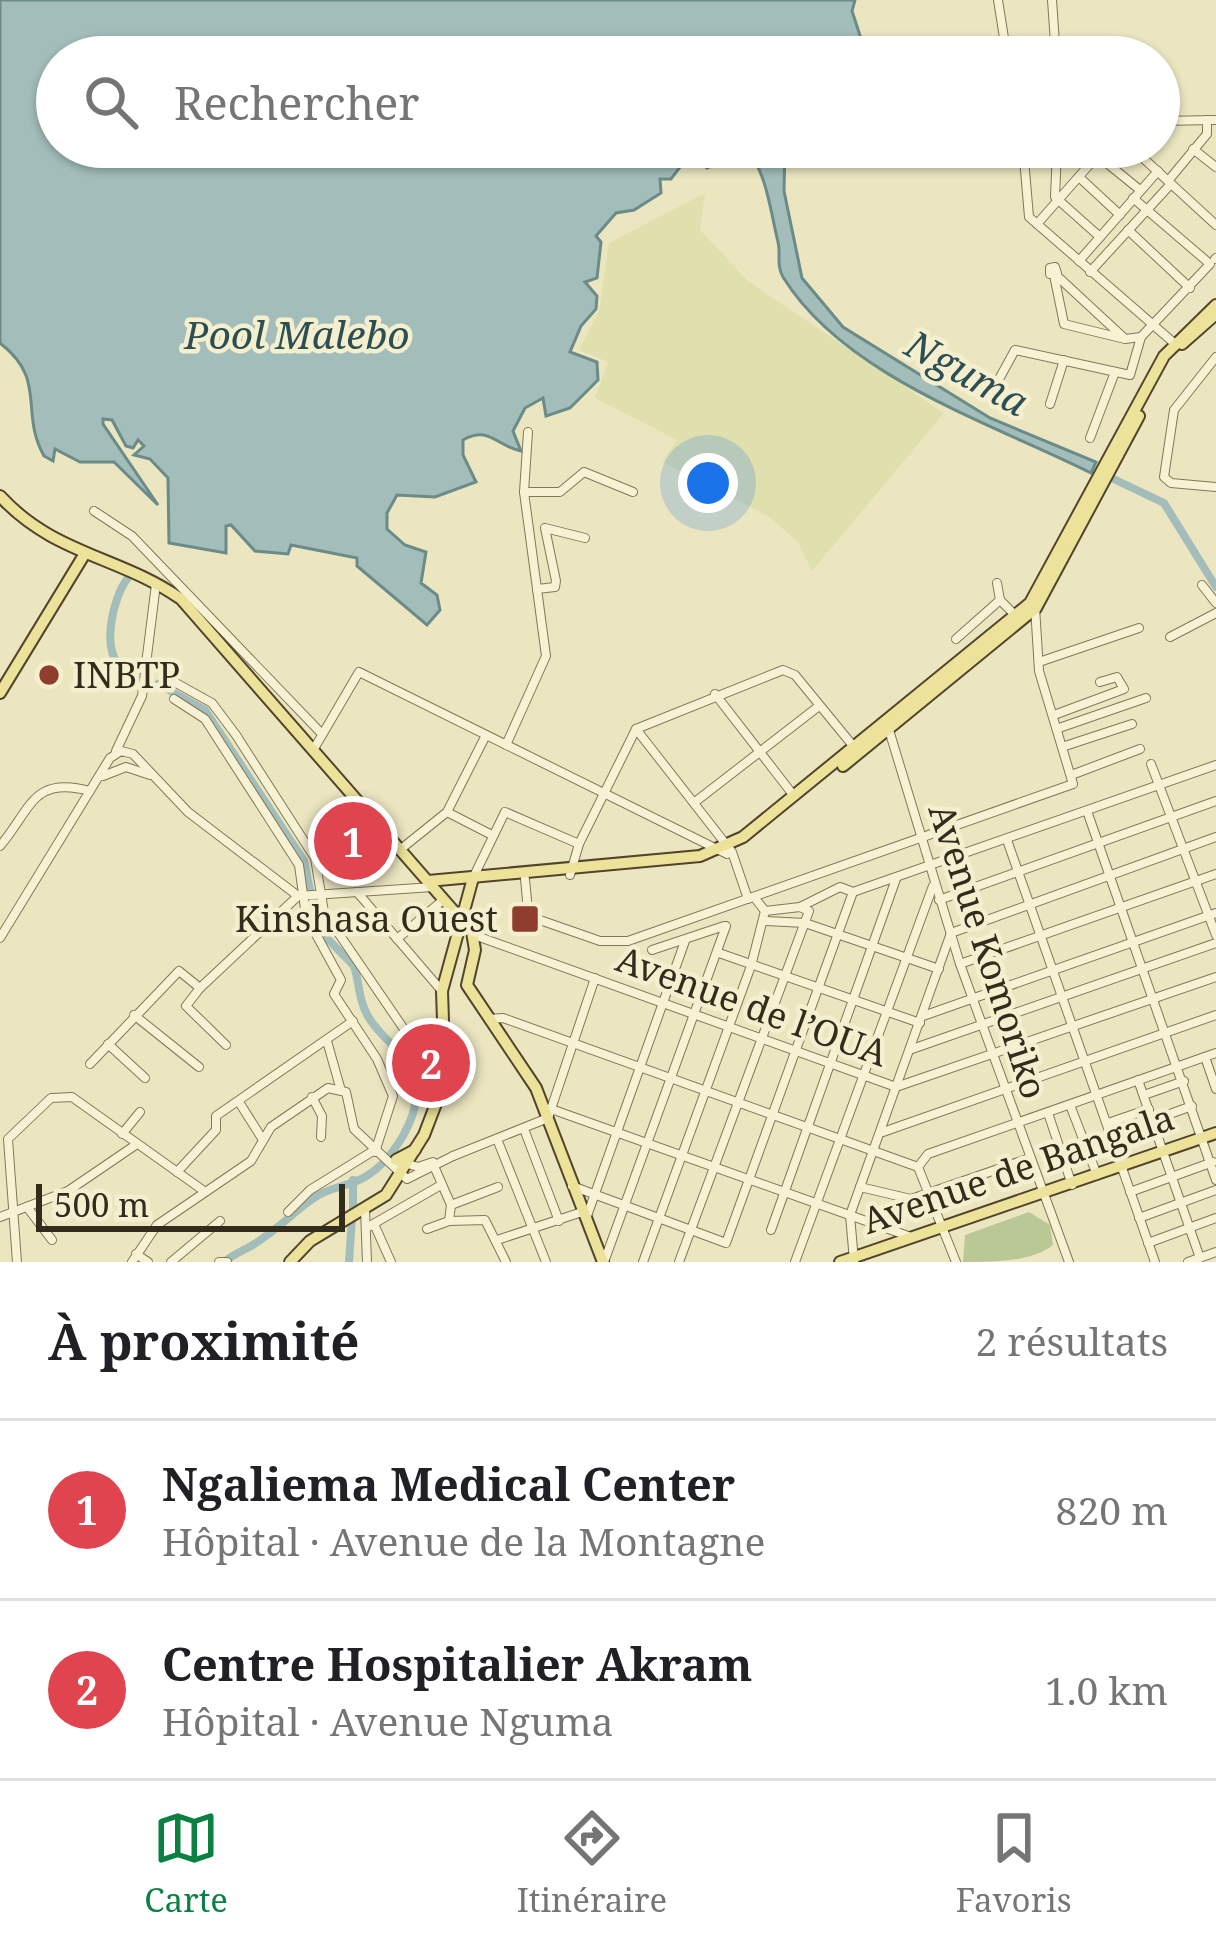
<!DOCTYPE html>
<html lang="fr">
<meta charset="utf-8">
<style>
:root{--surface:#fff;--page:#f2f2f2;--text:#202124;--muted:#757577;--line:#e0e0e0;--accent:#0b8043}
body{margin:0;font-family:"Noto Serif",serif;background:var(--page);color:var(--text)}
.scale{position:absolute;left:36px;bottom:30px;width:309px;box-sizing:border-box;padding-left:12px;border:6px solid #332c1d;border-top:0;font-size:33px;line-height:42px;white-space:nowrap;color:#332c1d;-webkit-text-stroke:9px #f3efcf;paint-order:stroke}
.you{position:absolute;left:708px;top:483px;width:42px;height:42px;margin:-30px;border:9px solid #fff;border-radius:50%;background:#1a73e8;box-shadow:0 0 0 18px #1a73e833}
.badge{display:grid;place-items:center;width:78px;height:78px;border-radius:50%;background:var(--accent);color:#fff;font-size:39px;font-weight:700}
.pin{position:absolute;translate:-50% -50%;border:6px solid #fff;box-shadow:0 3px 12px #0006}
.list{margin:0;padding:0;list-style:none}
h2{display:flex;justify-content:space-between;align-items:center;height:156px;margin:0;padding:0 48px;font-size:51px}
h2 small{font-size:39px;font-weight:400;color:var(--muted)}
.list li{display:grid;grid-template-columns:78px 1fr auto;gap:36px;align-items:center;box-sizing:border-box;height:180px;padding:0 48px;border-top:3px solid var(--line)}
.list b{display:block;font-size:45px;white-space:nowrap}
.list p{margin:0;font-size:39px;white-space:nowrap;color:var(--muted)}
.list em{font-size:39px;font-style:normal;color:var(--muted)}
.icon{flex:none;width:66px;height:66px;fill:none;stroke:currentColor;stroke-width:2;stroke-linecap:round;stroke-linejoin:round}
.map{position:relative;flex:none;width:1216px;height:1262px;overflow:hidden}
.search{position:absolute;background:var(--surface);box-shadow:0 3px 9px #0004;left:36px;right:36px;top:36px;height:132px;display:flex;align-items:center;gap:30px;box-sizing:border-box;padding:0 42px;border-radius:66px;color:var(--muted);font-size:45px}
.sheet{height:516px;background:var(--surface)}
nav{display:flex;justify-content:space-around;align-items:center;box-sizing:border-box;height:168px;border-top:3px solid var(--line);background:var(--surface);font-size:33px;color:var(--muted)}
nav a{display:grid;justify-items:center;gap:6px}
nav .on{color:var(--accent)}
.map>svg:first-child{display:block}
</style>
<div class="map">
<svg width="1216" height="1262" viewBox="0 0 1216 1262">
<rect width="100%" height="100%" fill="#ebe6c0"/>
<polygon fill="#dfe0ae" points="705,193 700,230 748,281 944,413 812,571 798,542 768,516 662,462 677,440 595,398 608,362 579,350 599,311 609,243"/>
<path fill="#b9c895" d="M1029,1212L1050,1225L1053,1245C1032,1262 992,1262 963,1262L965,1235Z"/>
<g fill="#a3bdba" stroke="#6b8b88" stroke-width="3">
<path d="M0,0H855L852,11L867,57H57V147H699L693,153L703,150L701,156L712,155L706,147H717L727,160L707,168L699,161L683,163L671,179H660L661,193L634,210L616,213L596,236L601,242L597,278L585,282L597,296L596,309L581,326L570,352L597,362L598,380L570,408L546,416L543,398L525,408L513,431L521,451C496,446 489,425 463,440V455L476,482L435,497L397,495L387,513V529L405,545L426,552L421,583L437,595L440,610L427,625L357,566V558L291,545L288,554L255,551L231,525L226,526V553L169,543L168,478L150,459L134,455L144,446L138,440L133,448L126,446L112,420L103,419V424L158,505L114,462H80L55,449L53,461L44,456C19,411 48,380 0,343Z"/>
<path d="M746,147H785L784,191L802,278L843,327L990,418L1096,462L1091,473C991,423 844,376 783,277C776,265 781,254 778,242C770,209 767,174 746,147Z"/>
</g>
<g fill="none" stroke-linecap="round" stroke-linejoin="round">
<g stroke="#a3bdba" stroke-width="8">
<polyline points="1103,474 1164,503 1216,587"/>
<path d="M119,665C102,646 113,598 127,579"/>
<path d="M158,684L205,710L304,861L318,929L354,966C360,984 358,1000 369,1018C387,1046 406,1048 415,1084C422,1115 392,1161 365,1177C350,1186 329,1187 314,1198C296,1210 281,1226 263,1238C251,1248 236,1252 224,1262"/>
<polyline points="353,1180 353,1210"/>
<polyline points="349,1262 352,1218"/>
</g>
<defs>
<g id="minor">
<polyline points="998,0 1007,57"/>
<polyline points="1052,0 1056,57"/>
<polyline points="1159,121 1216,120"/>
<polyline points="1023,147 1029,217 1174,343"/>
<polyline points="1064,147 1088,165"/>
<polyline points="1087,147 1140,190"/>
<polyline points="1131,147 1216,225"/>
<polyline points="1193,149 1216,167"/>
<polyline points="1057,151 1055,197 1100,237"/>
<polyline points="1079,177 1120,215"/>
<polyline points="1168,181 1207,134 1207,120"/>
<polyline points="1037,224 1105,147"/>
<polyline points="1128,230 1190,288"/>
<polyline points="1215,259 1216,258"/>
<polyline points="1079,261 1158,171"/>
<polygon points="1055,267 1057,273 1050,274 1050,268"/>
<polyline points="1090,272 1169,186"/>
<polyline points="1054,275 1064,324 1125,339 1141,337"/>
<polyline points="1056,275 1124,338"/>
<polyline points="1216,357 1174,410 1164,477 1171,483 1216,487"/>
<polyline points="998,381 1015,350 1130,375 1141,337 1210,264 1133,198"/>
<polyline points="1050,404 1064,360"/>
<polyline points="1090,438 1115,372"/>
<polyline points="524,492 560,492 584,472 633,492"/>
<polyline points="94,511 132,536 322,734"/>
<polyline points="997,583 1000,600 1015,615"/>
<polyline points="1202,585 1216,603"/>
<polyline points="537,589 555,587 556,581 545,528 585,538"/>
<polyline points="1170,637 1216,613"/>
<polyline points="956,639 1000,600"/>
<polyline points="1039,662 1139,628"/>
<polyline points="167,678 212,703 236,735 315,858 324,912 408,1035"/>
<polyline points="715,694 794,796"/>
<polyline points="174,699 205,719 299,865 306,916 341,980 334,994 377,1059 393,1096 375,1152"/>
<polyline points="1054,715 1124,689 1117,677 1100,682"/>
<polyline points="1059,728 1146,698"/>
<polyline points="636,729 732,852 748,899"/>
<polyline points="889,730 960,964 1069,1262"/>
<polyline points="506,745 546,656 524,492 528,432"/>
<polyline points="1065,746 1132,724"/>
<polyline points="315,747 359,672 727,854"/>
<polyline points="116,751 142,696 156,584"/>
<polyline points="1151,764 1216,935"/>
<polyline points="1074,774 1140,749"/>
<polyline points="103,776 126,767 150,775"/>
<polyline points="695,802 819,706"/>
<polyline points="1087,811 1216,1180"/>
<polyline points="447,812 490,834"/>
<polyline points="1007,840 1155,1262"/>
<path d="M0,846C31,810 32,775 90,791"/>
<polyline points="401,849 447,812 486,735"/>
<polyline points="570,875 579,844 636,729 783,670 795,675 854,747"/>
<polyline points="473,878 505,812 579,844"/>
<polyline points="525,879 528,911 534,918 600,941 628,941 1073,784 1039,671 1035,607"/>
<polyline points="357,892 441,990"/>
<polyline points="939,900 1216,801"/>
<polyline points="800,907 840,887 853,892 1216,765"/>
<polyline points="766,921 805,923 939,969"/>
<polyline points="474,935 896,1087 1216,977"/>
<polyline points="0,938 110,758 121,751 133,754 188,812 298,896 433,887"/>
<polyline points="397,939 443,900"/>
<polyline points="652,950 724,926"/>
<polyline points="719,953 920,1023"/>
<polyline points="960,964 1216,874"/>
<polyline points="200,988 186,1006 226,1045"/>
<polyline points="134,1015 199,1067"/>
<polyline points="923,1016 1216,913"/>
<polyline points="490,1019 503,1018 918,1167"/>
<polyline points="327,1041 340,1087"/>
<polyline points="108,1044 145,1078"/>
<polyline points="912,1049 1216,943"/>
<polyline points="1205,1057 1216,1089"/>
<polyline points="90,1064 179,971 200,988 298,896"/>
<polyline points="1138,1080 1200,1258"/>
<polyline points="1144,1095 1184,1081"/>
<polyline points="312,1097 322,1116 321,1137"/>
<polyline points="239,1102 263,1140"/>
<polyline points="1070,1105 1097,1175"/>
<polyline points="551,1109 911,1237"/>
<polyline points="1048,1113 1072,1185"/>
<polyline points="1153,1120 1192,1106"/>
<polyline points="1108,1123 1149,1109"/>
<polyline points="524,1129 559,1221"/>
<polyline points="883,1132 1216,1015"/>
<polyline points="122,1134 140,1112"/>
<polyline points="1113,1137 1154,1123"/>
<polyline points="497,1139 546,1262"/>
<polyline points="453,1156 548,1118 595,978"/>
<polyline points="401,1162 418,1167 433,1162"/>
<polyline points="434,1166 451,1205 449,1221"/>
<polyline points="918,1167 928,1154 1216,1053"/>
<polyline points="918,1167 956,1262"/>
<polyline points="177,1172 216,1130 216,1116 353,1021"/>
<polyline points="572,1186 726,1243 853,892"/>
<polyline points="860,1187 911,1199 1030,1158"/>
<polyline points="1130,1192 1213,1162"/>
<polyline points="451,1205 498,1187"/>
<polyline points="27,1207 52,1240"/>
<polyline points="365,1209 367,1262"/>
<polyline points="288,1212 310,1190 373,1151"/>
<polyline points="587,1216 685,941"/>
<polyline points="0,1217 68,1191 137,1144"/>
<polyline points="1139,1218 1216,1190"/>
<polyline points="374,1224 391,1262"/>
<polyline points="368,1227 441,1185"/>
<polyline points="427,1229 449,1221 485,1220 506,1262"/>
<polyline points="771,1230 896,879"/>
<polyline points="497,1240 582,1212"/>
<polyline points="1148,1243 1216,1218"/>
<polyline points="136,1254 148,1262"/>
<polyline points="854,1261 850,1215 951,933 1216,837"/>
<polyline points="17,1262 8,1139 51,1098 72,1097 204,1191"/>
<polyline points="132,1262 157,1225 251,1161 271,1127 328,1088 346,1092 354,1129 407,1179 453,1156"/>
<polyline points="171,1262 220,1221"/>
<polyline points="219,1262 227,1262"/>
<polyline points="604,1262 726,926"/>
<polyline points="643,1262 751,966 765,911"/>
<polyline points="679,1262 809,911 800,907 765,911 754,897"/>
<polyline points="795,1262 933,886"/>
<polyline points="1188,1262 1216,1252"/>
</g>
<g id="major">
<polyline points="1182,344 1216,314"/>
<path d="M0,496C54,555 120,556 181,599L472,932L475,950L467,985L536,1088L603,1262"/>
<polyline points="0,693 84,555"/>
<polyline points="843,766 1036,608 1139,416"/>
<polyline points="428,881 700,856 743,837 1030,603 1164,356 1216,305"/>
<polyline points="396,1160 415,1150"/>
<polyline points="290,1262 310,1241 386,1195 424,1135 445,1080 442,991 473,878"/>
<polyline points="840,1262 1216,1133"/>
</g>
</defs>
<use href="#minor" stroke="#837759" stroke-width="10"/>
<use href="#major" stroke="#51442d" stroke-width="14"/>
<use href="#minor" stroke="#f7f2d3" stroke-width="8"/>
<use href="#major" stroke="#ede299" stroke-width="10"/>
</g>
<g fill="#8f3d2c" stroke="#f3efcf" stroke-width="4.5">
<circle cx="49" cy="675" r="12"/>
<rect x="510" y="904" width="30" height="30" rx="6"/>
</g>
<g text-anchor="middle" stroke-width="9" stroke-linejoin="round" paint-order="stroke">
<g font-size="36" fill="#332c1d" stroke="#f3efcf" text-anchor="start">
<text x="73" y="688">INBTP</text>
<text x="498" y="932" text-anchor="end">Kinshasa Ouest</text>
</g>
<g font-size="36" fill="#332c1d" stroke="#f3efcf">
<text transform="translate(988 951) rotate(72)" y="13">Avenue Komoriko</text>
<text transform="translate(752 1006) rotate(20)" y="13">Avenue de l’OUA</text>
<text transform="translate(1018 1169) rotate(-19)" y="13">Avenue de Bangala</text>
</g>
<g font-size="39" font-style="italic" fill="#2d4e53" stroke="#f3efcf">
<text x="297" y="349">Pool Malebo</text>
<text transform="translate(967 373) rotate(29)" y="14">Nguma</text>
</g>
</g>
</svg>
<div class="scale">500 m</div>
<div class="you"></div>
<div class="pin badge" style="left:353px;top:841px;background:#e0444e">1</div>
<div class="pin badge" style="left:431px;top:1063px;background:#e0444e">2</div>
<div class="search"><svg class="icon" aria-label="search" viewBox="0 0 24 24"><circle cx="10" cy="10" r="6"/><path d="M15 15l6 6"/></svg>Rechercher</div>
</div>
<section class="sheet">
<h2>À proximité<small>2 résultats</small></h2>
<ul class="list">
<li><span class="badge" style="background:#e0444e">1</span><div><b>Ngaliema Medical Center</b><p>Hôpital · Avenue de la Montagne</p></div><em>820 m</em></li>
<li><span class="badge" style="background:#e0444e">2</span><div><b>Centre Hospitalier Akram</b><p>Hôpital · Avenue Nguma</p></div><em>1.0 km</em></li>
</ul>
</section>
<nav>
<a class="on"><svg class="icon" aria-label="map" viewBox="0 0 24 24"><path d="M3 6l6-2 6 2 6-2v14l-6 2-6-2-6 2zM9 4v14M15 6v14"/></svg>Carte</a>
<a><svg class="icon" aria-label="directions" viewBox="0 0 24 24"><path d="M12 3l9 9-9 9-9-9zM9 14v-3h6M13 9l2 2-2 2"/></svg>Itinéraire</a>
<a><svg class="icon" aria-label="saved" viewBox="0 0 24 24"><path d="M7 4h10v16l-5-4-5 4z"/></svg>Favoris</a>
</nav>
